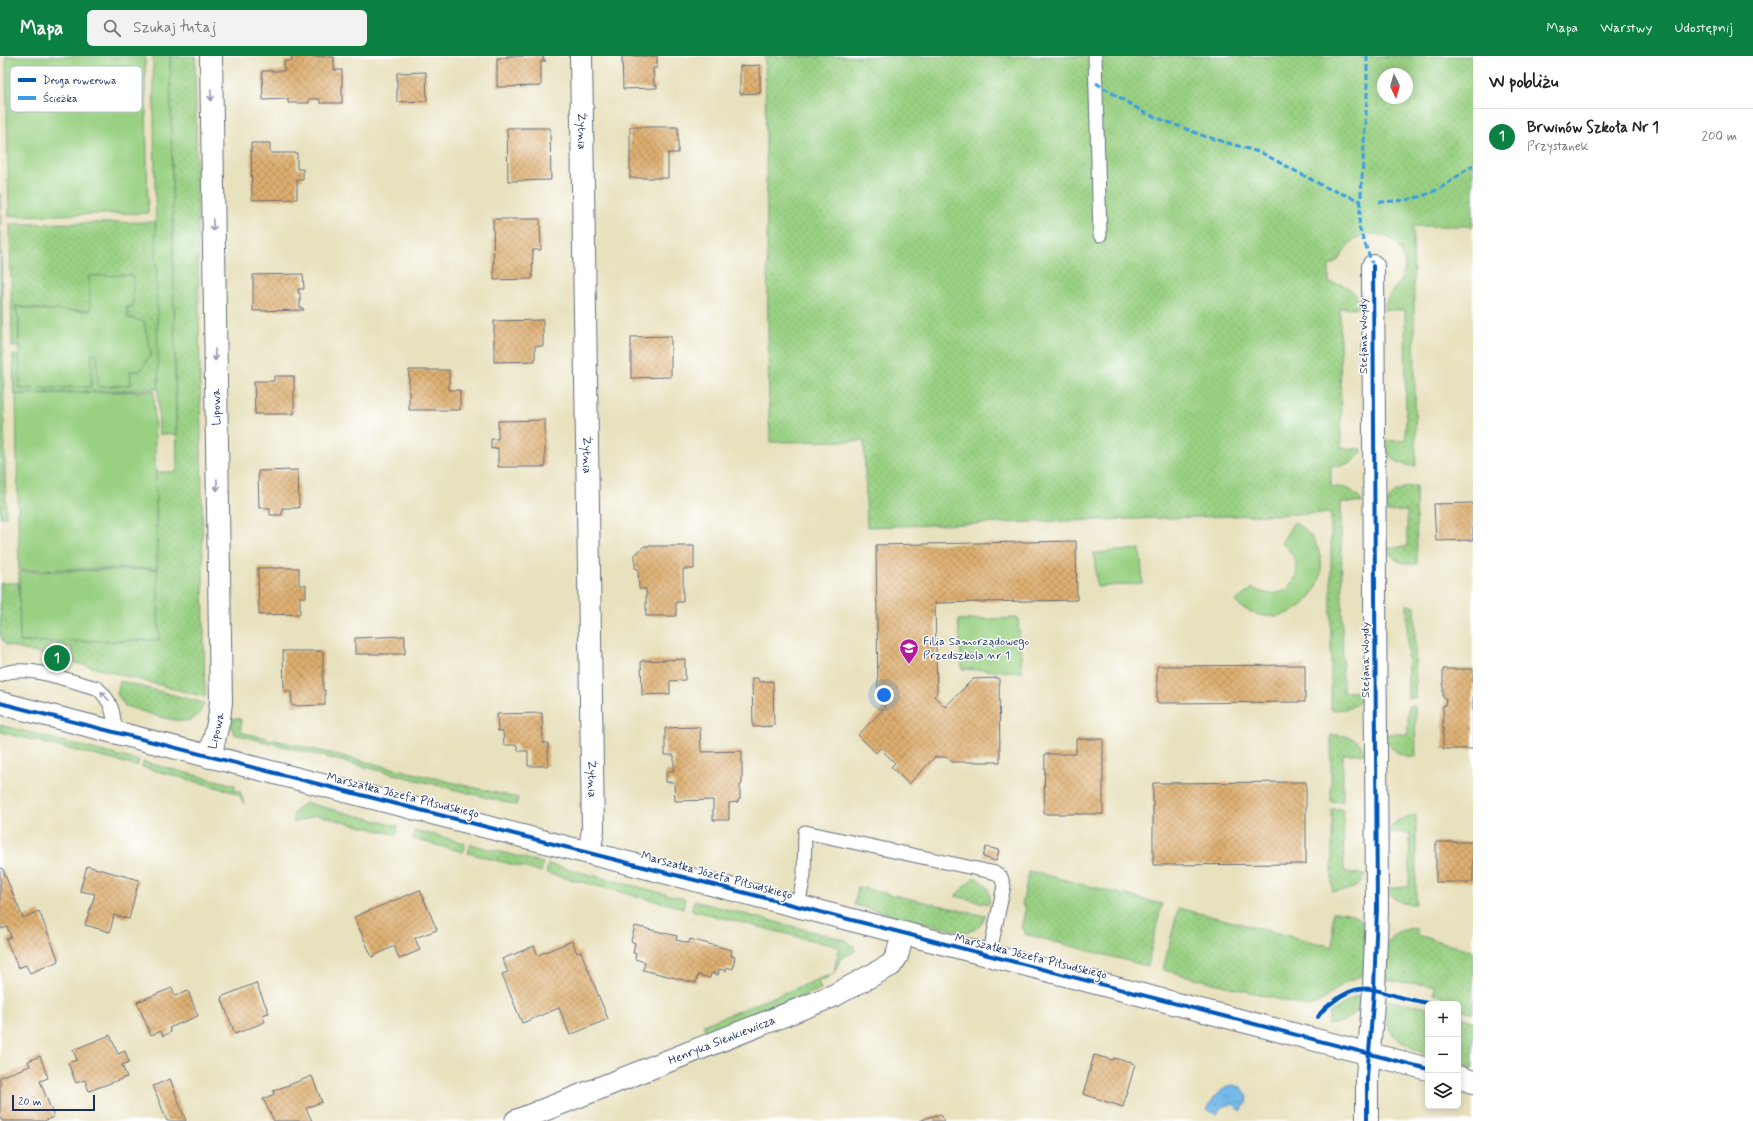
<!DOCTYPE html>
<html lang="pl">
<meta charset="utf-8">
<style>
:root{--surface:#fff;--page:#f2f2f2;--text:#222;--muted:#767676;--line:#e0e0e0;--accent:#0b8043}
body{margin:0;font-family:Mynerve,sans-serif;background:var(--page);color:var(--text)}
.controls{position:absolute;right:12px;bottom:12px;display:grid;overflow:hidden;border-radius:6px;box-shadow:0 2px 10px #0003}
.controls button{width:36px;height:36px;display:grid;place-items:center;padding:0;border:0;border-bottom:1px solid var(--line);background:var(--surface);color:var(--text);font:20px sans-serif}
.compass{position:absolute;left:1377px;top:12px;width:36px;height:36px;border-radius:50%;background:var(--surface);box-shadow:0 2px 10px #0003;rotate:175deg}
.scale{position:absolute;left:12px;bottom:10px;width:83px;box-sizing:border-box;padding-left:4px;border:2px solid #1b2f5e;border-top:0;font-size:11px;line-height:14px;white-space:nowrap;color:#1b2f5e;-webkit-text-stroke:3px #fff;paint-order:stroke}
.you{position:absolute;left:884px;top:639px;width:14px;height:14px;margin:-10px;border:3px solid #fff;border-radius:50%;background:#1a73e8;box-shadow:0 0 0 6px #1a73e833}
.badge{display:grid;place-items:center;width:26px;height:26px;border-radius:50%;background:var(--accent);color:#fff;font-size:13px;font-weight:700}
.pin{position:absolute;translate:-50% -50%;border:2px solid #fff;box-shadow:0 1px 4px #0006}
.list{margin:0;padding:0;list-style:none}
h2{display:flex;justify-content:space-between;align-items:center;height:52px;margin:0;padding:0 16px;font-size:17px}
h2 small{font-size:13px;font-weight:400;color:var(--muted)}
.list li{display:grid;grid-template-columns:26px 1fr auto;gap:12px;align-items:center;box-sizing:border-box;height:56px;padding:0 16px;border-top:1px solid var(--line)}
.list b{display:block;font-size:15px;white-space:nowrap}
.list p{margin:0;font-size:13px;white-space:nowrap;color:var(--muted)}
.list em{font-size:13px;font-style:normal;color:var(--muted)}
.icon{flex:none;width:22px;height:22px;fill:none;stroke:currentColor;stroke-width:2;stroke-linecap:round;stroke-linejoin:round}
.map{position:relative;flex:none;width:1473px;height:1065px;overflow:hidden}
header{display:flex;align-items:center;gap:24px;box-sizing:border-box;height:56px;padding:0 20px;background:var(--accent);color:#fff}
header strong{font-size:19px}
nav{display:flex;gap:22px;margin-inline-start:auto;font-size:14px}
.search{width:280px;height:36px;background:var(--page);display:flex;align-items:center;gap:10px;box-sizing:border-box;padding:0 14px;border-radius:6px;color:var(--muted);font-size:15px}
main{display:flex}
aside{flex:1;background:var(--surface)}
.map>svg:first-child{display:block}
</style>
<header>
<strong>Mapa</strong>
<div class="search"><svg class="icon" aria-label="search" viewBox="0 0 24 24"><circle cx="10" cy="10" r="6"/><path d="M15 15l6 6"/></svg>Szukaj tutaj</div>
<nav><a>Mapa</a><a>Warstwy</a><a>Udostępnij</a></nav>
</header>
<main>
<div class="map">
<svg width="1473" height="1065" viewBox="0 0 1473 1065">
<defs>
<pattern id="grass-dots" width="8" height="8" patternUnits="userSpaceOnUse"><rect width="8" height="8" fill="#99d082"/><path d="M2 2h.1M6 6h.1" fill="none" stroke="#83b373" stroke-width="1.8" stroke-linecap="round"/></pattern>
<pattern id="water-ripples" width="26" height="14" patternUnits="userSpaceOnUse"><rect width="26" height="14" fill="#71b8e8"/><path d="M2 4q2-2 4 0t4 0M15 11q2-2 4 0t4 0" fill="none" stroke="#5c96bf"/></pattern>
<pattern id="building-cross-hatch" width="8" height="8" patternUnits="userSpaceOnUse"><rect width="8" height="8" fill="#deaf70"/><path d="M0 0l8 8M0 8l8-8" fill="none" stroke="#b38f5f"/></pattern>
</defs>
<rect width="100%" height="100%" fill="#fff"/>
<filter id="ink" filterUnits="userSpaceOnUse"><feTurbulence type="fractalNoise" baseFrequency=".025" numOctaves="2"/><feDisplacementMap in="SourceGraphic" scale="8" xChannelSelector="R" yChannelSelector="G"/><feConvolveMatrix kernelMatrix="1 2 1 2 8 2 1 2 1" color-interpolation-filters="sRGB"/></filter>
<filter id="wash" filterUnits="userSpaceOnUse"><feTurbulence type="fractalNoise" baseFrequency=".012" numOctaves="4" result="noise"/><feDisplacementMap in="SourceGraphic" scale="16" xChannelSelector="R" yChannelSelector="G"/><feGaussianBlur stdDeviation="0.9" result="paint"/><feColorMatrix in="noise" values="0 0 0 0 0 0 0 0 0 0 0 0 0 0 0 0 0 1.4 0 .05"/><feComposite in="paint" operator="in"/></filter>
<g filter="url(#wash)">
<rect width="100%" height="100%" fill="#e8e1bd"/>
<g fill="url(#grass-dots)" stroke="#5a8070" fill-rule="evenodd">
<polygon points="170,0 195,0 205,641 69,605 72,592 50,587 47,600 6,589 0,580 0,527 19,527 20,586 159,584 155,416 177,416"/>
<path d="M765,0H1473V170H1413L1416,410C1399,410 1387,402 1385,385L1406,384L1405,254H1384C1387,231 1413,225 1402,198C1400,191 1395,185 1389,182C1380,177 1368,177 1359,181C1344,187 1344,205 1329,210V227C1347,226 1357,236 1361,252H1340L1341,392L1362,393V396L1350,408L1331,410V431C1345,430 1357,434 1362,447L1341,446L1343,636H1364C1361,652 1345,654 1331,654V457L867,471L864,385L771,386L769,366ZM1383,18H1407V42H1383Z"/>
<polygon points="0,138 6,461 0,461"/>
<path d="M156,166L159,333L14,338L13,299L19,300L20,332L91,297L97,298L131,329L130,315H140L151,298L144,266L127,261V251L133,250C91,255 58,257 15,250L19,262V291H12L10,168Z"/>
<path d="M1416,430L1417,508C1402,508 1393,505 1386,492L1407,491V455L1386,456C1387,438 1400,431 1416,430Z"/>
<polygon points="1407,549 1415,550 1415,642 1408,642"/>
<path d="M120,625L204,647C202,653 198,661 191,664C179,669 139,654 125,650L117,638Z"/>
<path d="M1408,650H1415L1416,701C1402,701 1387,695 1387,678H1408Z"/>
<polygon points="229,662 241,663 241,676 518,742 516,749 234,678"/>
<polygon points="0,669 139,705 137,710 0,676"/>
<path d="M1331,679C1345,679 1361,681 1364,698H1343V745L1331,746Z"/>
<polygon points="143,706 235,729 234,734 240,735 244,748 239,739 230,735 142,711"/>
<path d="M307,747L398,770L396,779L316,759L294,767C291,756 297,751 307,747Z"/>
<path d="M1332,753H1343L1344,813L1346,816L1365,819C1358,833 1347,836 1332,835Z"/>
<path d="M1416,759V848C1402,848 1395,846 1388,834L1390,832L1409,831L1410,777H1387C1392,765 1404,761 1416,759Z"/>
<polygon points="415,774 465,787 463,796 413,783"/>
<polygon points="471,788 543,807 541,816 468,797"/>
<polygon points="548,808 685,843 683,852 546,817"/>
<polygon points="1029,815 1162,848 1147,910 1025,878 1021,871 1026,851 1022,849"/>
<path d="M974,821C986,825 992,835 989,848L955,840Z"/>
<polygon points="858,831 986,860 980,870 966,877 854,849"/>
<path d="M694,845L846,884L853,889L855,895L840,903C834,919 834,919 818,926L821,933L791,945H785L782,949L707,979L703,969L834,917L839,891L691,854Z"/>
<path d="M1178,852L1333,891V856C1377,854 1364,889 1363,920C1342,922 1329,944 1309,951L1163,914Z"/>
<path d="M1416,872L1417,879L1473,895V957L1458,952V948L1445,947L1446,942L1434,938L1435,930L1386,924C1387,895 1380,874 1416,872Z"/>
<path d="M1355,941H1361C1358,960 1345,967 1327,969L1330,957Z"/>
<path d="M1385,944L1428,951V999C1421,997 1417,994 1411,991C1388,980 1385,969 1385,944Z"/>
<polygon points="1458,960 1473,965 1473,1012 1458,1007"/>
</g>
<g fill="#99d082" stroke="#5a8070">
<polygon points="6,0 145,0 148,157 9,160"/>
<polygon points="153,0 170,0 176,378 159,378"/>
<polygon points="133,219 133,250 127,251 127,261 144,266 151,298 140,315 130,315 131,329 98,331 97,298 92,297 91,331 20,333 19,263 15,250 39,254 90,255 89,220"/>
<polygon points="154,335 157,512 19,514 16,338"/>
<path d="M1294,466C1298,469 1304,473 1308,477C1349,523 1287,590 1235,546L1253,532C1288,553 1315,511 1281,487Z"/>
<polygon points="1140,493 1143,527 1097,531 1094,497"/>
<polygon points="157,513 159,584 20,586 19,516"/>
<polygon points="1018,562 1022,616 962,613 958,564"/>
</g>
<path fill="url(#water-ripples)" stroke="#4674a3" d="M1233,1029L1241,1031L1248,1041L1247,1047L1240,1055L1233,1048L1224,1050L1217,1058L1207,1054C1213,1041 1219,1033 1233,1029Z"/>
<g id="blocks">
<g fill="url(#building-cross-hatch)">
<polygon points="292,0 334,1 334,14 342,14 342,47 320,47 320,43 309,43 309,47 288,47 288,43 263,44 262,15 284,15 284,5 292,5"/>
<polygon points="507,0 543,0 543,3 546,5 541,5 541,30 497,31 497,2 507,2"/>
<polygon points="622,0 657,0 657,12 653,12 654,29 657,29 657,32 623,33"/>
<polygon points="760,9 760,37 740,38 740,10"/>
<polygon points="426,16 427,45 397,46 397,17"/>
<polygon points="630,71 678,71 678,97 668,97 668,122 630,122"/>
<polygon points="507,72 550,72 551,124 508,125"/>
<polygon points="251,87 270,87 270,97 297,97 297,113 303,113 303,124 297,124 297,143 252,144"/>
<polygon points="493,163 540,163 541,194 533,194 532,223 494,224"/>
<polygon points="303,218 304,233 298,233 298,237 300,237 300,252 303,252 304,254 253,255 253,219"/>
<polygon points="543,264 543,290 535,290 535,305 494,306 494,265"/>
<polygon points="671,280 671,321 631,322 631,281"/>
<polygon points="409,314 449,314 449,334 460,334 460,354 409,354"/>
<polygon points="274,320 294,320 294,358 255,358 254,325 274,325"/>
<polygon points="545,364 545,411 498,411 498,392 491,393 491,383 498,383 498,365"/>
<polygon points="298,414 299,452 282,452 282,459 270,459 270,452 259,452 258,415"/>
<polygon points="1473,447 1473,484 1436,485 1434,448"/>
<polygon points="1076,485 1077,544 935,547 937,637 934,640 945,651 973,623 999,622 1000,706 952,706 946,701 935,701 909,728 891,711 895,707 880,692 876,697 858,679 884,652 884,641 878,635 876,489"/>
<polygon points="644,490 694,490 694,513 683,513 683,546 676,546 676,560 646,560 646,533 639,533 638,513 635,512 635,499"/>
<polygon points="258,512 299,512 299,529 306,529 306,541 300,541 300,558 259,559"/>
<polygon points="405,580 405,598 355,598 355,582"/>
<polygon points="283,595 323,595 323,634 325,634 325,649 292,650 291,635 284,635"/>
<polygon points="685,603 685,624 670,625 670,638 642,639 641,605"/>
<polygon points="1305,609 1305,646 1157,647 1157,610"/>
<polygon points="1443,613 1473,613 1473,693 1443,693 1443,649 1445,650 1446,642 1443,642"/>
<polygon points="752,622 758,622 759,626 773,625 774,670 753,671"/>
<polygon points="542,657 543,687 548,687 548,710 528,710 528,695 518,695 517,689 504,689 503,675 498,675 497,658"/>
<polygon points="700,671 701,696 742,695 742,728 740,729 740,743 738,744 738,746 729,747 729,764 713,764 713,744 675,745 674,726 666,726 666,715 674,715 674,699 665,699 665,672"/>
<polygon points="1076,683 1103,683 1103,758 1044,758 1045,698 1076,698"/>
<polygon points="1306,726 1306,808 1153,809 1153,727"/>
<rect x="1436" y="786" width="37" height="40"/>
<polygon points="986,791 999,794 996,805 983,801"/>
<polygon points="87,810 139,824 129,863 114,859 110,876 85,869 95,838 80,835"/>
<polygon points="2,812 23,862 39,855 59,905 30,917 26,909 18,912 6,883 11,881 7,871 2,873 0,869 0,813"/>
<polygon points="420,834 437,874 415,882 420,894 399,903 394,890 372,901 354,861"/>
<polygon points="635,870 677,880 676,884 689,887 690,883 732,894 731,900 735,901 733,913 727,911 726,915 719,913 718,919 711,917 710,922 698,919 696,927 643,914 645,906 635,903 636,898 633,897 635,887 631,885"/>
<polygon points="572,885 577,897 581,896 608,963 570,979 559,952 522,967 502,918 508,916 502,903 534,890 538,899"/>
<polygon points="256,927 269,957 262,959 265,966 235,978 221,941"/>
<polygon points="172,932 175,940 188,935 198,960 169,972 171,976 163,980 161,975 151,979 137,946"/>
<polygon points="110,979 118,998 125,995 129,1006 122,1009 127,1021 89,1035 85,1024 76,1027 68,1007 77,1004 73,994"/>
<polygon points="1094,999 1113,1004 1114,1002 1135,1008 1123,1051 1083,1038"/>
<polygon points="40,1000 48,1022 40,1025 54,1061 44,1065 2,1065 0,1061 0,1021 30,1010 28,1005"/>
<polygon points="312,1020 322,1046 306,1052 312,1065 274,1065 263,1043 274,1038 273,1035"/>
<polygon points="170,1023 186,1065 167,1065 158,1042 153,1030"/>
<polygon points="941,1058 944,1065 920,1065 930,1061"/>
</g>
</g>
</g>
<g filter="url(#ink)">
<use href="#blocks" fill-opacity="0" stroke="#636d7f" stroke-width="1"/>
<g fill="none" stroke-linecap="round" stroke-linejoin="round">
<defs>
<g id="service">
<polyline points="1095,0 1100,179"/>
<path d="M0,619C25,606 71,626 97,632C112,645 114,657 115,676"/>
<polyline points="798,851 804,819 805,776 996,817 1001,821 1004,830 989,900"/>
</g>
<g id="minor">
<path id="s1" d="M581,0L593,774L589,797"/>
<path id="s2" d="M210,701L219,663L221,646L211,0"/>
<path id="s3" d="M516,1065L833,940L891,909L897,900L903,877"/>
<polyline points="1367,1065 1367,1021 1374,934 1377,853 1373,210"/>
</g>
<g id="tertiary">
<polyline points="0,647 903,877 1428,1013"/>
<polyline points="1458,1021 1473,1026"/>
</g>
</defs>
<use href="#service" stroke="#636d7f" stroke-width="15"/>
<use href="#minor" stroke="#636d7f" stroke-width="24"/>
<use href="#tertiary" stroke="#636d7f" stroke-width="24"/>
<use href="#service" stroke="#fff" stroke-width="13"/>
<use href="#minor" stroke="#fff" stroke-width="22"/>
<use href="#tertiary" stroke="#fff" stroke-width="22"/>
<g stroke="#3b9de6" stroke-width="3" stroke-dasharray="6 3" stroke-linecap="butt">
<polyline points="1367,0 1367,40 1359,171 1373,210"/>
<polyline points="1096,27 1145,57 1204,80 1262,97 1325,131 1361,145"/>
<path d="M1379,146C1403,145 1424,143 1445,129C1455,123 1463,115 1473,110"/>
</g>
<defs>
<g id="cycleway">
<polyline points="0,647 903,877 1428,1013"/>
<path d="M1318,961C1322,954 1327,950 1333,946C1363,922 1376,936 1408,943C1416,945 1424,946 1432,948"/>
<polyline points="1367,1065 1367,1021 1374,934 1377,853 1373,210"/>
</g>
</defs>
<use href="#cycleway" stroke="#fff" stroke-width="6"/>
<use href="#cycleway" stroke="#0057b8" stroke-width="4"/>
</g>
<defs><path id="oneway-shaft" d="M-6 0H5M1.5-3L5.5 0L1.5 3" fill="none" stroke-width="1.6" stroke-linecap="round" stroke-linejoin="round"/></defs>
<g stroke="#8d97ae">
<use href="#oneway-shaft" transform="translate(211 39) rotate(89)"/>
<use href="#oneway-shaft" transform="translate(213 169) rotate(89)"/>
<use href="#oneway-shaft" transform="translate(215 299) rotate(89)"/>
<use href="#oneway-shaft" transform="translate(217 429) rotate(89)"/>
<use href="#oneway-shaft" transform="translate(105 640) rotate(-132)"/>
</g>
</g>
<defs>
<symbol id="school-pin" viewBox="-11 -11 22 30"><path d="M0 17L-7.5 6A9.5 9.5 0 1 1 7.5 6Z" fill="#b5179e" stroke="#fff"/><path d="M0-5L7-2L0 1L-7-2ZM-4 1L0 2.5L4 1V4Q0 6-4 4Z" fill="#fff"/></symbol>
</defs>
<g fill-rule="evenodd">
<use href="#school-pin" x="898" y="581" width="22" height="30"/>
</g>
<g text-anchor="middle" stroke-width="3" stroke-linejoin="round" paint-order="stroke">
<g font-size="12" fill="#1b2f5e" stroke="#fff">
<text dy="4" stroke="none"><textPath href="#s1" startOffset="75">Żytnia</textPath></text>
<text transform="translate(1363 280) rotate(-90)" y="4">Stefana Woydy</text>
<text transform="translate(216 351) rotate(-91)" y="4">Lipowa</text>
<text dy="4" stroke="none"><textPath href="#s1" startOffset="399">Żytnia</textPath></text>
<text transform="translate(1365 604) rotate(-90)" y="4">Stefana Woydy</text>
<text dy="4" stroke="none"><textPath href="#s2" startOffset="27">Lipowa</textPath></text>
<text dy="4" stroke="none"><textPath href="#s1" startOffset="723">Żytnia</textPath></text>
<text transform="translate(403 739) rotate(14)" y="4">Marszałka Józefa Piłsudskiego</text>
<text transform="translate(717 819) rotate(15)" y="4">Marszałka Józefa Piłsudskiego</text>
<text transform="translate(1031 900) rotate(14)" y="4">Marszałka Józefa Piłsudskiego</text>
<text dy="4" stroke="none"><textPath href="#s3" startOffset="221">Henryka Sienkiewicza</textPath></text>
</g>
<g font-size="12" fill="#1b2f5e" stroke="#fff" text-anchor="start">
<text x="923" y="589">Filia Samorządowego<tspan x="923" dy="14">Przedszkola nr 1</tspan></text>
</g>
</g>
<rect x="10" y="10" width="132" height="46" rx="6" fill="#fff" stroke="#bbc1cf" stroke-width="1"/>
<rect x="18" y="22" width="18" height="4" fill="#0057b8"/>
<rect x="18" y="40" width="18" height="4" fill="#3b9de6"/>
<g font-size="11" fill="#1b2f5e">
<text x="43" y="28">Droga rowerowa</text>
<text x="43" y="46">Ścieżka</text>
</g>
</svg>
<div class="controls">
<button>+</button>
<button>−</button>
<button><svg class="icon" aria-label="layers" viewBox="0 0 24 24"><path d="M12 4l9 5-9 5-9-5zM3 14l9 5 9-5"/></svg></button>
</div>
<svg class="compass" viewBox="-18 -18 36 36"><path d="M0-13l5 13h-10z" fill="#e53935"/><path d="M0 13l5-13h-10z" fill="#767676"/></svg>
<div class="scale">20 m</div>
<div class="you"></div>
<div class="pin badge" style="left:57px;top:602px">1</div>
</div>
<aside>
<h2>W pobliżu<small></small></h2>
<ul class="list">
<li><span class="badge">1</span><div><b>Brwinów Szkoła Nr 1</b><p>Przystanek</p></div><em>200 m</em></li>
</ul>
</aside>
</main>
